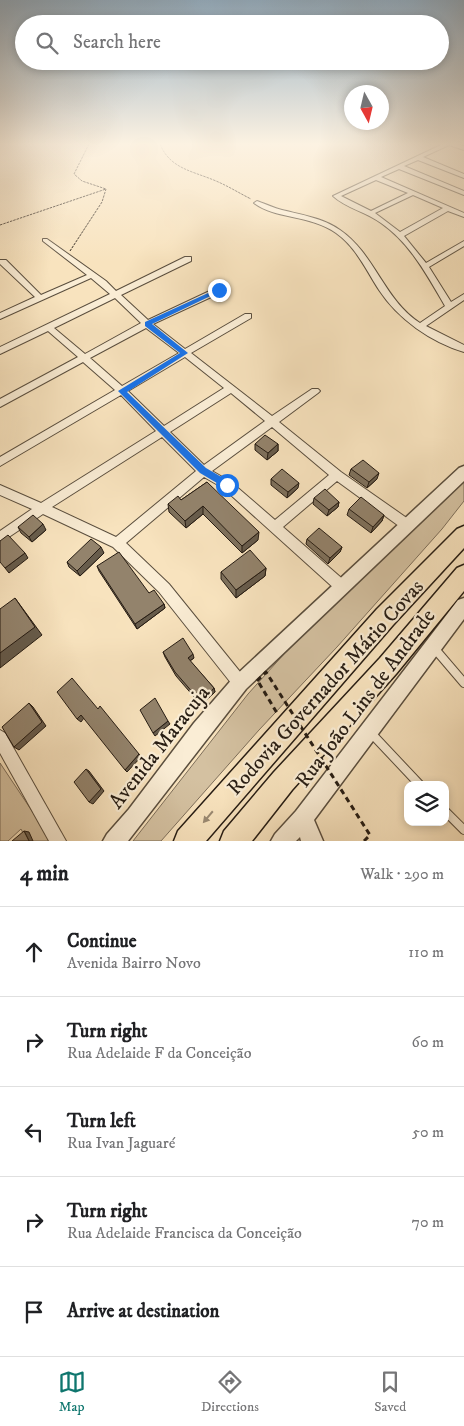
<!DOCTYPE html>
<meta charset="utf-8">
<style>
:root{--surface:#fff;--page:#f2f2f2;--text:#202124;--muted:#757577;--line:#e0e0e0;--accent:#0f766e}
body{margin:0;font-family:"IM FELL DW Pica",serif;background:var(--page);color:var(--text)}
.controls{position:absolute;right:15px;bottom:15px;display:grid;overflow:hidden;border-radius:10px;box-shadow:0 2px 8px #0003}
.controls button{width:45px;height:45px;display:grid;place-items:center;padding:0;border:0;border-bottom:1px solid var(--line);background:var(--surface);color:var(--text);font:25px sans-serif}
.compass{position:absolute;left:344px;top:85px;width:45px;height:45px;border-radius:50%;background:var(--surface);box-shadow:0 2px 8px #0003;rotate:172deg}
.stop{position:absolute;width:15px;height:15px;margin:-11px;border:4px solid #1a73e8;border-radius:50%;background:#fff}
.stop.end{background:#1a73e8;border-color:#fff;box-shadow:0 1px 5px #0008}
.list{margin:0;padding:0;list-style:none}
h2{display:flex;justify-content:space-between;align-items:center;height:65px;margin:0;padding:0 20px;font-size:21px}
h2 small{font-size:16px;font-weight:400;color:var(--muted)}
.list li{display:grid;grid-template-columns:32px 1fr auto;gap:15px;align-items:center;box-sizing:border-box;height:90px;padding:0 20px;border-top:1px solid var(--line)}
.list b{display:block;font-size:19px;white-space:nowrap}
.list p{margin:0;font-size:16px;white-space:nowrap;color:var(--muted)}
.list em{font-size:16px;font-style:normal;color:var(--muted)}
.icon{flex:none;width:28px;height:28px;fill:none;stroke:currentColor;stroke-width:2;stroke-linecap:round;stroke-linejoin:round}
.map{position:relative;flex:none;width:464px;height:841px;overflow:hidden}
.search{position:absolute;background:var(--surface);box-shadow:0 2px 8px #0003;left:15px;right:15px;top:15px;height:55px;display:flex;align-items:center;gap:12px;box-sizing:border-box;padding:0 18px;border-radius:28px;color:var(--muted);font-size:19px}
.sheet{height:515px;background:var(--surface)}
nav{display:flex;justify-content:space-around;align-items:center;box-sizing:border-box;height:70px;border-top:1px solid var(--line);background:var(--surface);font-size:14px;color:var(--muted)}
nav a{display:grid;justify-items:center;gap:2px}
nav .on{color:var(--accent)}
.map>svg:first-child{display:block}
</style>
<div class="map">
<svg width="464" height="841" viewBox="0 0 464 841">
<rect width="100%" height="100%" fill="#f8e3be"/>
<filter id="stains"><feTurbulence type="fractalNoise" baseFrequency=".004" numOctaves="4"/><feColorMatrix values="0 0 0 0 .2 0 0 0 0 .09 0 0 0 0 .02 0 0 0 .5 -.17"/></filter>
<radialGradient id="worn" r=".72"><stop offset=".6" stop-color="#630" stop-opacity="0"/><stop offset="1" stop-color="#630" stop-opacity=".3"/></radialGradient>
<g fill="#d4c1a1" stroke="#7d6e5a">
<polygon points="464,470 464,501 442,529 337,647 259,730 161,841 133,841 248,694 339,593"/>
<polygon points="0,763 52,841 27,841 21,829 8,841 0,841"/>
</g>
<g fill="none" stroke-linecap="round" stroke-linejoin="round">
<defs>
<g id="service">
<polyline points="435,649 464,683"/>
<polyline points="371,733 420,785"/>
<polyline points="445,811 464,830"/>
</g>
<g id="minor">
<path d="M443,144H456L464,146V150L449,145L423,157L464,174V178L418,160L404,166L464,191V195L399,169L381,177L464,213V217L448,211L404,236L426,263L464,241V246L429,267L451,302L464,294V300L426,326L464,345V352C431,342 398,319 379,290C366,270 356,247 336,233C311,215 275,219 254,203L257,201C266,204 274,208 282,210C302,215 323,218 340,230C375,254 384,300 420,323L445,306C427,275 410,243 381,223C366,212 346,208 333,196ZM376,180L408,193L371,211L341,196ZM413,195L443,208L400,232L375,213Z"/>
<path d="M43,239H47L106,281L116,291L185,257H191V261L121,295L148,320L216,288H222V292L153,324L185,349L245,314H251V318L191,353L272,416L312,389H318L320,391L318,393L279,422L341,472L411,521L413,525L411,529L407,530L403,529L337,481L283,527L346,582L347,586L346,590L341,592L336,590L223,488L204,477L126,543L169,584L245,678L247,683L245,688L240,690L235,688L159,592L113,547L43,514L0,543V531L32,509L0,495V485L41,503L156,431L121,395L0,466V457L115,390L83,362L0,407V399L78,357L48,331L0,354V347L110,294L91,278L0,319V313L35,297L0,264V260H6L41,295L87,275L43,241ZM115,298L141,323L85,354L54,328ZM146,328L179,353L122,386L90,358ZM185,357L224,388L164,426L128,391ZM231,393L265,421L204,465L170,432ZM272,427L329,475L275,520L231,482L212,471ZM162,437L196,471L116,537L52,507Z"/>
<polygon points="0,730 5,733 66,841 49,841 0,753"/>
</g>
<g id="tertiary">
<polygon points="464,466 464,481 246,689 128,841 103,841 107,834 129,809 194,723 234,677 459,468"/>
<polygon points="464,598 464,619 314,820 323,841 301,841 300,837 296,841 271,841 275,834 296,811 458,600"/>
</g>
<g id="trunk">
<polygon points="464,526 464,548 393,625 206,841 174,841 178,831 377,609 457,529"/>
<polygon points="464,565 464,591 396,674 292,790 252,841 220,841 224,831 274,772 380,658 457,568"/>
</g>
</defs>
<use href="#service" stroke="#5a4e3e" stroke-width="10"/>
<use href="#minor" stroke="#5a4e3e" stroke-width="2"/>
<use href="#tertiary" stroke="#5a4e3e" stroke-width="3"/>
<use href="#trunk" stroke="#261c13" stroke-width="3"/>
<g stroke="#261c13" stroke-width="1" stroke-dasharray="2.5 1" stroke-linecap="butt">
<polyline points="89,144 74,174 82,181 106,189"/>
<path d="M160,144C170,169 193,171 216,181C228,186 239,193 251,199"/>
<polyline points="0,225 106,189"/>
<polyline points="70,251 102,202 106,189"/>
</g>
<polyline stroke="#261c13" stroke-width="3" stroke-dasharray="5.5 4" stroke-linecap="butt" points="259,683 277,713"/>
<use href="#service" stroke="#faedd5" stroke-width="8"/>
<use href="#minor" fill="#faedd5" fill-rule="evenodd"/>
<use href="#tertiary" fill="#faedd5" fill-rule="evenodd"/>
<use href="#trunk" fill="#f8e3be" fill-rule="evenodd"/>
<polyline stroke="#261c13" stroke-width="3" stroke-dasharray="5.5 4" stroke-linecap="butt" points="257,681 266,672 370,835 364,841"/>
</g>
<g fill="#7e715d" stroke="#261c13">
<polygon points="255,444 278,444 278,451 267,460 255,450"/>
<polygon points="351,469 377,479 367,488 349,475"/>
<polygon points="271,479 298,488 287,498 271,485"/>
<polygon points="207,482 258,540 242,553 203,514 186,528 169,512 168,504 181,500"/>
<polygon points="314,498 339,502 338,507 327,516 313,504"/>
<polygon points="349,509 384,515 382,521 371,533 347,515"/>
<polygon points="18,527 46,530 32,542 21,533"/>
<polygon points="307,539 342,547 340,552 328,564 306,544"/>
<polygon points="104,553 80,576 69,567 67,562"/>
<polygon points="97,566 149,593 164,604 165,608 137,629 99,571"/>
<polygon points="266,568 265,576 236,598 221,579 221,572"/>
<polygon points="163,652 194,658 190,661 214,688 215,692 201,705 176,676 165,657"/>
</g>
<g fill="#675c4c" stroke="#261c13">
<polygon points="278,444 278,451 267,460 268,453"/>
<polygon points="379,473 377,479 367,488 369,482"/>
<polygon points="299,483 298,488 287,498 288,492"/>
<polygon points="339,502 338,507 327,516 329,510"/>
<polygon points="203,506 203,514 186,528 185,521"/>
<polygon points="384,515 382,521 371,533 373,527"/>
<polygon points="43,524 46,530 32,542 29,537"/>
<polygon points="259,532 258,540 242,553 242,546"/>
<polygon points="101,547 104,553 80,576 77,571"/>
<polygon points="342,547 340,552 328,564 330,558"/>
<polygon points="25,553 28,558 9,573 5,568"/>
<polygon points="266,568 265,576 236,598 236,590"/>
<polygon points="15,598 42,635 0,668 0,653"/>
<polygon points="164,604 165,608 137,629 135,624"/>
<polygon points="193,654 194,658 188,662 188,658"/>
<polygon points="214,688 215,692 201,705 201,702"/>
<polygon points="29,703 33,707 46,726 19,750 14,747"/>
<polygon points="81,715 84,718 81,722 77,719"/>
<polygon points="168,721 170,724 155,736 153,733"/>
<polygon points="139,754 141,757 127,772 125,770"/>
<polygon points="86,769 89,771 104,791 93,804 89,802"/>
<polygon points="24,831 29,832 33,841 29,841"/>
</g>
<g fill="#93836c" stroke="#261c13">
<polygon points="265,435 278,444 268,453 255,444"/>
<polygon points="363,460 379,473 369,482 351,469"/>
<polygon points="282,469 299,483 288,492 271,479"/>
<polygon points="207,482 259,532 242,546 203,506 185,521 168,504 178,496 181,500"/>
<polygon points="325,489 339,502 329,510 314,498"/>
<polygon points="361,497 384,515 373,527 349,509"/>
<polygon points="33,515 43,524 29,537 18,527"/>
<polygon points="319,528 342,547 330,558 307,539"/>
<polygon points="8,535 25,553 5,568 0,562 0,541"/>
<polygon points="91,539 101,547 77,571 67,562"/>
<polygon points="250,550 266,568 236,590 221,572"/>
<polygon points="119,552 149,593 154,590 164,604 135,624 97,566"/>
<polygon points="15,598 35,627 0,653 0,609"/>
<polygon points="183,638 193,654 188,658 214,688 201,702 175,672 163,652"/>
<polygon points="72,678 98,709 100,706 139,754 125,770 81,715 77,719 57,692"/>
<polygon points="155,698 168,721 153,733 140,710"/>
<polygon points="29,703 42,722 14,747 2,727"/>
<polygon points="86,769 101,789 89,802 74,782"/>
<polygon points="24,831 29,841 12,841"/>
</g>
<defs><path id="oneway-solid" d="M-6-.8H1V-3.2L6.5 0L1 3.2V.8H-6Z" transform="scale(1.25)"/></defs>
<use fill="#9a8971" href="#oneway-solid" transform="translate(208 817) rotate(130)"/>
<linearGradient id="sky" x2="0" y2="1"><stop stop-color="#92acc0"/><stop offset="0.55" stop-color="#fcf2e2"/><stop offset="1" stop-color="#fcf2e2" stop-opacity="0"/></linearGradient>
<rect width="464" height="262" fill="url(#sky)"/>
<polygon fill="#1a73e8" points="219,288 221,289 221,291 152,324 188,353 127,392 206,468 230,482 231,485 227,489 200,473 118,391 180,353 145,326 145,322"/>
<g text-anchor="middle" stroke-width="4.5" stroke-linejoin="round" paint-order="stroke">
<g font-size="21" fill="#261c13" stroke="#faedd5">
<text transform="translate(325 687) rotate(-48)" y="7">Rodovia Governador Mário Covas</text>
<text transform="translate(365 698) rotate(-53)" y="7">Rua João Lins de Andrade</text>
<text transform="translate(159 747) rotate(-52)" y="7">Avenida Maracuja</text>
</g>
</g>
<rect width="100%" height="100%" filter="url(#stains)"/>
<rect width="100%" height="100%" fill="url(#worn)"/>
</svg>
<div class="controls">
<button><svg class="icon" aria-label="layers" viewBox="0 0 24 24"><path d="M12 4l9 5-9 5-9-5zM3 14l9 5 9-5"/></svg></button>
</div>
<svg class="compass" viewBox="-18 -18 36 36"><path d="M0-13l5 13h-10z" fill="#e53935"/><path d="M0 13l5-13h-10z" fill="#757577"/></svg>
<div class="stop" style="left:227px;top:485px"></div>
<div class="stop end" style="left:219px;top:290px"></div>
<div class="search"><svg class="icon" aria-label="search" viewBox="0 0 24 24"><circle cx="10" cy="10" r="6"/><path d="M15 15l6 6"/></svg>Search here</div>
</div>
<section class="sheet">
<h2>4 min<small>Walk · 290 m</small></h2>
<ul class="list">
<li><svg class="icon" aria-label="ahead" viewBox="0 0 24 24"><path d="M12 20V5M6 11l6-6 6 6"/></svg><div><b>Continue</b><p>Avenida Bairro Novo</p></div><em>110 m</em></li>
<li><svg class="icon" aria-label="right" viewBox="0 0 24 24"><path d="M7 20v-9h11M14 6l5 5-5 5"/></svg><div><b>Turn right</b><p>Rua Adelaide F da Conceição</p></div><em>60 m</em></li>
<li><svg class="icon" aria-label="left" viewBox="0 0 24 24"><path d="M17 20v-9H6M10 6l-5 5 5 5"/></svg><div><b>Turn left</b><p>Rua Ivan Jaguaré</p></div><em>50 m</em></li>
<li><svg class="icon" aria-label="right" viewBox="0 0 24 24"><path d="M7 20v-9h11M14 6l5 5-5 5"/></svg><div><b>Turn right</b><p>Rua Adelaide Francisca da Conceição</p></div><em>70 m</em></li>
<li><svg class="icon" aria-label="arrive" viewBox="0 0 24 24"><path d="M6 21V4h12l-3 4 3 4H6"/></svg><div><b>Arrive at destination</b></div></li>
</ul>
</section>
<nav>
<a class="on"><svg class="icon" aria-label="map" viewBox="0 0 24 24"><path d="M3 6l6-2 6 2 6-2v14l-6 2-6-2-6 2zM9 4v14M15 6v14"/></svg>Map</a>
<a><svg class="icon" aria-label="directions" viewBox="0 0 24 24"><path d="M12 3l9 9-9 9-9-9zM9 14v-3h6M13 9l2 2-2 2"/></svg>Directions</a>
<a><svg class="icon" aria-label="saved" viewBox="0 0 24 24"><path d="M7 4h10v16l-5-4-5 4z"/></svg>Saved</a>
</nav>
